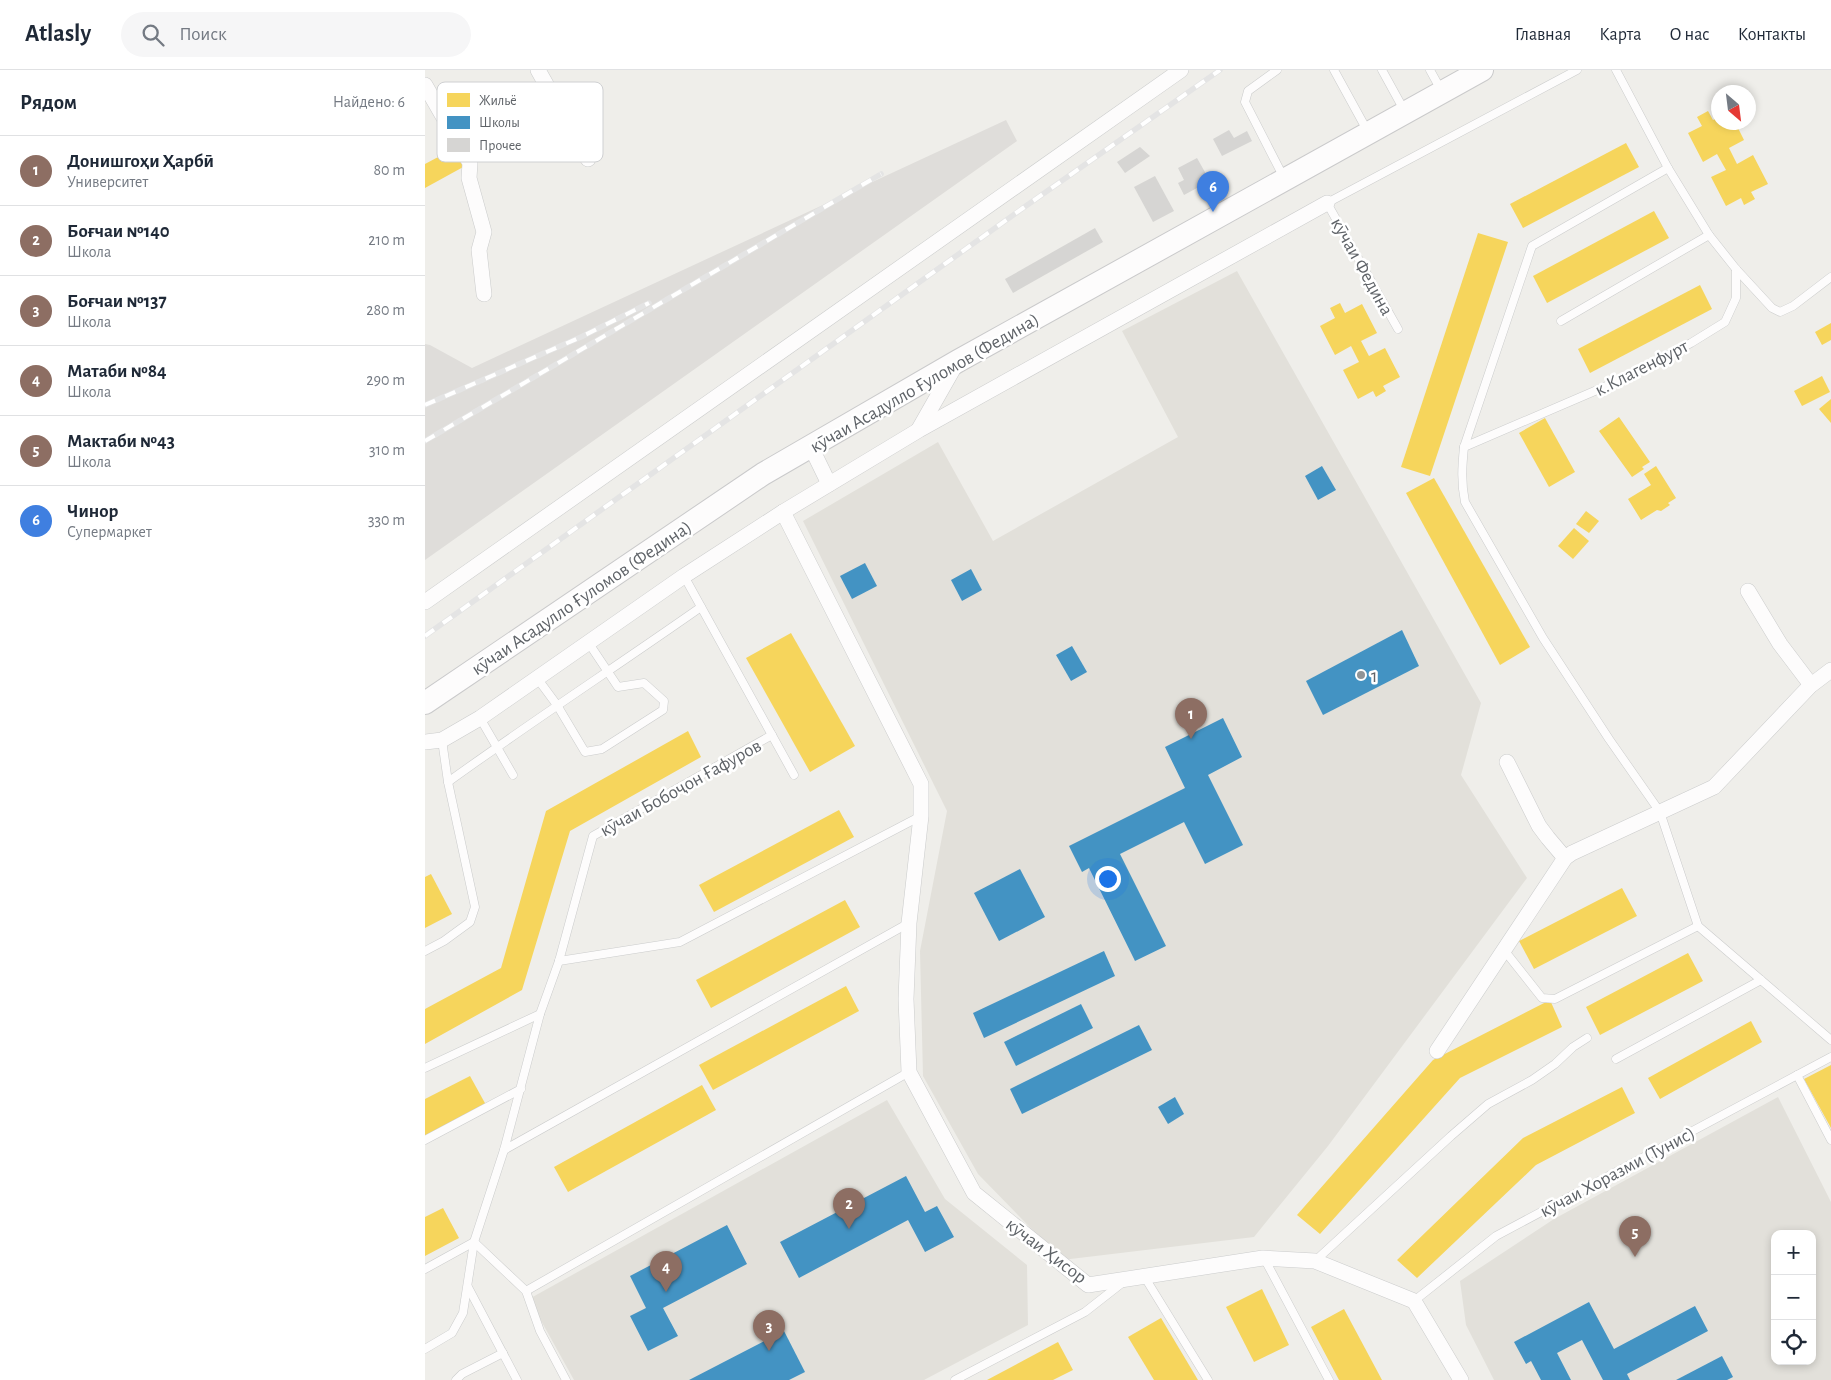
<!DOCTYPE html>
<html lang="ru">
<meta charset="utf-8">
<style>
:root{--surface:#fff;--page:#f6f6f7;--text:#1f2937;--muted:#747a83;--line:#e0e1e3;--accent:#0f766e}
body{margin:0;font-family:"Alegreya Sans",sans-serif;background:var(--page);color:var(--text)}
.controls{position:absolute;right:15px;bottom:15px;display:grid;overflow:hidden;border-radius:10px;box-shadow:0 2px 8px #0003}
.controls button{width:45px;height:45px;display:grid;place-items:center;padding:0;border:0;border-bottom:1px solid var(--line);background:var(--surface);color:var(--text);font:25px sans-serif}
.compass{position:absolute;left:1286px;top:15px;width:45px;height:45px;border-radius:50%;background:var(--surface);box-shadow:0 2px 8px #0003;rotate:152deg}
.you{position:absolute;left:682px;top:808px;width:18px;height:18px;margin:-12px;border:4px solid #fff;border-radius:50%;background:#1a73e8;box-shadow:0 0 0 8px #1a73e833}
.badge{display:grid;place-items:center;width:32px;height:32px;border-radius:50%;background:var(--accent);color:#fff;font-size:16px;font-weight:700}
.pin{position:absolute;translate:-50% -41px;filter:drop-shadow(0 1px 2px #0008)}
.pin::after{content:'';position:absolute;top:26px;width:18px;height:15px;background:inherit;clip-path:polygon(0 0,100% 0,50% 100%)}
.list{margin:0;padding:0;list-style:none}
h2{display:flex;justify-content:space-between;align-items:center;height:65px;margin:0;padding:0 20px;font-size:21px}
h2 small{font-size:16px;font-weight:400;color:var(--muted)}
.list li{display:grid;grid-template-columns:32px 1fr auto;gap:15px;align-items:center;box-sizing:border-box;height:70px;padding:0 20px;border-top:1px solid var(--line)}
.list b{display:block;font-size:19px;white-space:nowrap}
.list p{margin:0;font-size:16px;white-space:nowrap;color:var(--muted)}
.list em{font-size:16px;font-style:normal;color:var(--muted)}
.icon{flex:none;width:28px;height:28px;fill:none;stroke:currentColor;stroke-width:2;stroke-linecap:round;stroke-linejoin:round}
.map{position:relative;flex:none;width:1406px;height:1310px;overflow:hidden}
header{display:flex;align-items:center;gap:30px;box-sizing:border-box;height:70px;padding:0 25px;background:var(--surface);border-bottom:1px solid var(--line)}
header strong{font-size:24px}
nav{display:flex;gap:28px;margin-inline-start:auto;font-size:18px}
.search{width:350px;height:45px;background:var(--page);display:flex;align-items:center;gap:12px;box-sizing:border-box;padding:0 18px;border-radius:28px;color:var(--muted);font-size:19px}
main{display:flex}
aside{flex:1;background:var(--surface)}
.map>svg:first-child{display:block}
</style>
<header>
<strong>Atlasly</strong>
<div class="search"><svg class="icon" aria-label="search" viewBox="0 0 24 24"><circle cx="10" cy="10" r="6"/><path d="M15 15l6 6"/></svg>Поиск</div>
<nav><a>Главная</a><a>Карта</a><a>О нас</a><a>Контакты</a></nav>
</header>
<main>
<aside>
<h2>Рядом<small>Найдено: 6</small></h2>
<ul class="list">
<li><span class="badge" style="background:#8d6e63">1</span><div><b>Донишгоҳи Ҳарбӣ</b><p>Университет</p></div><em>80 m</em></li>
<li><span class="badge" style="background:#8d6e63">2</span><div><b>Боғчаи №140</b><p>Школа</p></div><em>210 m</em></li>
<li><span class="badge" style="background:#8d6e63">3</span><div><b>Боғчаи №137</b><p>Школа</p></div><em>280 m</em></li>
<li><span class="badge" style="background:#8d6e63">4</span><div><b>Матаби №84</b><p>Школа</p></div><em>290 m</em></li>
<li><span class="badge" style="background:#8d6e63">5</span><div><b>Мактаби №43</b><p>Школа</p></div><em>310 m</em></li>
<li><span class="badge" style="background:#3f7fe0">6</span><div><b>Чинор</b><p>Супермаркет</p></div><em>330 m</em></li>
</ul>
</aside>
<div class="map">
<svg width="1406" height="1310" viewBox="0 0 1406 1310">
<rect width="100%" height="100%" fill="#efeeea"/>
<polygon fill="#dfddda" points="581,50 592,71 0,490 0,274 5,275 47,298"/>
<g fill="#e2e0da" fill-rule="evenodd">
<polygon points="812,201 1056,633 1036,705 1102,808 903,1076 829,1167 637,1190 553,1104 498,1006 495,881 522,741 378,451 513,372 568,471 753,367 697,261"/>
<path d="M1353,1027L1406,1132V1310H1069L1041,1255L1035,1211L1129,1149ZM1350,1164H1387V1291H1350Z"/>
<polygon points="462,1030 520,1129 602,1195 603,1255 499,1310 149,1310 104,1229"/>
</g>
<g fill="#f6d55c">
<polygon points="1283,41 1288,50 1294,47 1294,52 1310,52 1319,70 1304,78 1312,94 1328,85 1343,114 1326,122 1330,129 1319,135 1316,128 1301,136 1286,107 1301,100 1292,84 1278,92 1263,63 1277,56 1272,47"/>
<polygon points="1201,73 1214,97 1098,158 1085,134"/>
<polygon points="30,78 40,96 0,118 0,94"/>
<polygon points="1229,141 1244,168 1122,233 1108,206"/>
<polygon points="1053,163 1083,172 1005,406 976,397"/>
<polygon points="1275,215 1287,239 1165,303 1153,279"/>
<polygon points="915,233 920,243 937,234 952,263 936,271 944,286 960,278 975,307 958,316 961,321 951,327 948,321 933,329 918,300 934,292 926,276 910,285 895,256 910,248 905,238"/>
<polygon points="1406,253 1406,270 1397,275 1390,262"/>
<polygon points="1397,306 1405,322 1377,336 1369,321"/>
<polygon points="1406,329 1406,353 1394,339"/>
<polygon points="1194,347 1225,392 1217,397 1219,399 1207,407 1174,361"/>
<polygon points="1120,348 1150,402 1124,417 1094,363"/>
<polygon points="1231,396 1251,428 1243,433 1245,435 1236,441 1232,440 1216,450 1203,429 1226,415 1219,404"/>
<polygon points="1009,408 1105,577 1075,595 981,423"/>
<polygon points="1161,441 1174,451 1164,463 1151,454"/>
<polygon points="1149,458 1164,471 1148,489 1133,476"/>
<polygon points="366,563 430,676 385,702 321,588"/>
<polygon points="263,661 276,687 145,761 97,920 0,974 0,939 76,898 121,741"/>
<polygon points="414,740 429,767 289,842 274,815"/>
<polygon points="6,804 27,844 0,858 0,807"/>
<polygon points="1197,818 1212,846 1109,899 1094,871"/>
<polygon points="420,830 435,857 286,938 271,910"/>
<polygon points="1263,883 1278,911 1175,965 1161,937"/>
<polygon points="421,916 434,941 288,1020 274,995"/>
<polygon points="1125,930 1137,957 1035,1008 895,1164 872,1145 1008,990"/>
<polygon points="1326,951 1337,972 1235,1029 1223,1008"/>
<polygon points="1406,995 1406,1058 1379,1009"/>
<polygon points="45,1006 61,1035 0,1066 0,1029"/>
<polygon points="277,1015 291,1040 143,1122 129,1097"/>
<polygon points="1197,1017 1210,1043 1111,1095 992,1208 972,1190 1098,1068"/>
<polygon points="18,1138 34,1168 0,1186 0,1147"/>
<polygon points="837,1219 864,1275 829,1292 801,1237"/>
<polygon points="919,1239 957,1310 914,1310 886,1257"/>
<polygon points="736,1248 773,1310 729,1310 703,1267"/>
<polygon points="633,1272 648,1300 628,1310 562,1310"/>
</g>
<g fill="#4393c3">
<polygon points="897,396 911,420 893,430 880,406"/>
<polygon points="440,493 452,516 427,529 415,506"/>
<polygon points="546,499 557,520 537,531 526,510"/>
<polygon points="977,560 994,596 898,645 881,611"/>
<polygon points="647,576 662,602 646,611 631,585"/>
<polygon points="798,648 817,687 783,705 818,775 780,794 759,752 695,784 741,876 710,891 664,798 657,802 644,776 760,718 740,677"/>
<polygon points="595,799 620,847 574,871 549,823"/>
<polygon points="679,881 690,906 559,968 548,943"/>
<polygon points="656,934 668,958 591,996 579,972"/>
<polygon points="714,955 727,980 597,1044 585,1019"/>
<polygon points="750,1027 759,1044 743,1054 733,1037"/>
<polygon points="481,1106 500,1142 512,1136 529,1167 500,1182 483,1150 374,1208 355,1172"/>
<polygon points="302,1155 322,1194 238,1238 253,1266 223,1281 205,1246 221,1238 205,1206"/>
<polygon points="1164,1232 1189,1279 1270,1236 1283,1261 1202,1304 1205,1310 1178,1310 1157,1270 1132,1283 1146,1310 1116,1310 1106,1291 1101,1294 1089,1272"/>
<polygon points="359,1261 380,1302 364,1310 264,1310"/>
<polygon points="1297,1286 1308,1307 1302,1310 1251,1310"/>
</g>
<g fill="#d6d5d3">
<polygon points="804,60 809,68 822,61 827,71 797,86 788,69"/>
<polygon points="715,77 725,86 700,103 692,92"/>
<polygon points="772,88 785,111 759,125 753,113 759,110 753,98"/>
<polygon points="730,106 749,141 728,152 709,117"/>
<polygon points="670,158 678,172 588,223 580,209"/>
</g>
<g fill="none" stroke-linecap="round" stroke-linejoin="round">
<defs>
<g id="lane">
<polyline points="852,0 823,21 820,32 859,108"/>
<polyline points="909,0 943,62"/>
<polyline points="957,0 979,40"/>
<polyline points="1005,0 1016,20"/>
<polyline points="1191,0 1243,98 1284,165 1311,199 1347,238 1355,242 1368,236 1406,207"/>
<path d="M1243,98L1107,176L1039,377C1037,397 1036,412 1040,432L1118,568L1184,669L1235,742L1273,856L1406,970"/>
<polyline points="1136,251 1284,165"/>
<polyline points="973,259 902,133 1152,0"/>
<polyline points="1039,377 1200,308 1266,273 1300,252 1311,228 1311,199"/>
<polyline points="259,506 369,705"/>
<polyline points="112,608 132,635 160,682 177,679 238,640 239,631 219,613 193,617 163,572"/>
<polyline points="55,648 88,705"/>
<path d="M23,712C106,652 192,596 276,537"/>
<polyline points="1079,880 1117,928 1130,929 1273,856"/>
<polyline points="0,881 19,871 45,852 50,837 23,712 17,670"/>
<polyline points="134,891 255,872 496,746"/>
<polyline points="1191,989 1336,910"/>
<polyline points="0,998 115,944 134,891 168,766 347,665"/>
<polyline points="1372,1005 1406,1070"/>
<polyline points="0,1070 96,1019"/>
<polyline points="79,1080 484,853"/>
<polyline points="839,1188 904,1310"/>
<polyline points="890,1191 1026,1066 1063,1034 1107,1010 1130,994 1148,977 1162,968"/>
<polyline points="0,1199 49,1172 101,1221 115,1261 141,1310"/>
<polyline points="719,1206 783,1310"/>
<polyline points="43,1217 92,1310"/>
<polyline points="101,1221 484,1002"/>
<polyline points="989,1231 1071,1166 1406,987"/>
<polyline points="0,1279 27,1263 38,1243 49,1172 79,1080 115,944"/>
<polyline points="31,1310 37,1304 78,1283"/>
<polyline points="530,1310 660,1242 697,1213"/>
</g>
<g id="street">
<polyline points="113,0 163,89"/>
<polyline points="0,15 45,93 44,108 59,162 54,180 59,224"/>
<polyline points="494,359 531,294"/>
<polyline points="386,377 404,414"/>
<polyline points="358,442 496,714 496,746 484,853 481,929 484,1002 549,1123 663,1215 838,1188 890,1191 989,1231 1036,1310"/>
<polyline points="1323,521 1355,574 1386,615"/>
<polyline points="0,532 756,0"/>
<polyline points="0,672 17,670 55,648 259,506 358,442 494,360 902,133"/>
<polyline points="1082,692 1114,756 1123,768 1140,788"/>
<polyline points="1012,981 1140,788 1147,783 1289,717 1385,616 1406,600"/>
</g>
<polyline id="secondary" points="0,633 338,404 533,291 1057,0"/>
</defs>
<use href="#lane" stroke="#cbcccc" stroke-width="9"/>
<use href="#street" stroke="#cbcccc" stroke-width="16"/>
<use href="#secondary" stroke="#cacacb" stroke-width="24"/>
<use href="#lane" stroke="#fdfcfc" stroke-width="8"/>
<use href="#street" stroke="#fdfcfc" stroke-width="15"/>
<use href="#secondary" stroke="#fdfcfc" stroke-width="22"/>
<defs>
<g id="rail">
<polyline points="0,335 156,267 224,233"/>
<polyline points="0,371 456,104"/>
<polyline points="0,566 598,138 795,0"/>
</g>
</defs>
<use href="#rail" stroke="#e4e4e4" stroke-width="5.5"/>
<use href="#rail" stroke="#fff" stroke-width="4" stroke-dasharray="11" stroke-linecap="butt"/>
</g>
<circle fill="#919496" stroke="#fff" stroke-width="2" cx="936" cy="605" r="5"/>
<g text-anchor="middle" stroke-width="5" stroke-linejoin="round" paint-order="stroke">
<g font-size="19" fill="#5f6368" stroke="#fff">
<text transform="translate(938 196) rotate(61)" y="7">кӯчаи Федина</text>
<text transform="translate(1216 297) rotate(-27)" y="7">к.Клагенфурт</text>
<text transform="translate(499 312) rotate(-30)" y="7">кӯчаи Асадулло Ғуломов (Федина)</text>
<text transform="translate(156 527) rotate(-34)" y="7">кӯчаи Асадулло Ғуломов (Федина)</text>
<text transform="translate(255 717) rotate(-29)" y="7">кӯчаи Бобоҷон Ғафуров</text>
<text transform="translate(1192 1101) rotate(-28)" y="7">кӯчаи Хоразми (Тунис)</text>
<text transform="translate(622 1180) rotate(37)" y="7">кӯчаи Ҳисор</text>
</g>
<g font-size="19" fill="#5f6368" stroke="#fff" text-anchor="start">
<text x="946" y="612">1</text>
</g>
</g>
<rect x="12" y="12" width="166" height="80" rx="8" fill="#fff" stroke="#cfd0d2" stroke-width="1"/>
<rect x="22" y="23" width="23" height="14" fill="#f6d55c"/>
<rect x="22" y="46" width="23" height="13" fill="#4393c3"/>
<rect x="22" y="68" width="23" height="14" fill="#d6d5d3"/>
<g font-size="14" fill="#5f6368">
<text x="54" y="35">Жильё</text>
<text x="54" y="57">Школы</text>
<text x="54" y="80">Прочее</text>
</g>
</svg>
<div class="controls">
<button>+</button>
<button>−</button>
<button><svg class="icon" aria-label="locate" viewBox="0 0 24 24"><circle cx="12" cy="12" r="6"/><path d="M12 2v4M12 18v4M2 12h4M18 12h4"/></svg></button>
</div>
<svg class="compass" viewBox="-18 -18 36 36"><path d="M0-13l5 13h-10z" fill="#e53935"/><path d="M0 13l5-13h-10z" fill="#747a83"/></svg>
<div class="you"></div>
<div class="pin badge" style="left:766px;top:669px;background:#8d6e63">1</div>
<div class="pin badge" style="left:424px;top:1159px;background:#8d6e63">2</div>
<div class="pin badge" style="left:344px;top:1281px;background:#8d6e63">3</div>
<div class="pin badge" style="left:241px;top:1222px;background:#8d6e63">4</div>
<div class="pin badge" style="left:1210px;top:1187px;background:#8d6e63">5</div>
<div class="pin badge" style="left:788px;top:142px;background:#3f7fe0">6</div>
</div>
</main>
